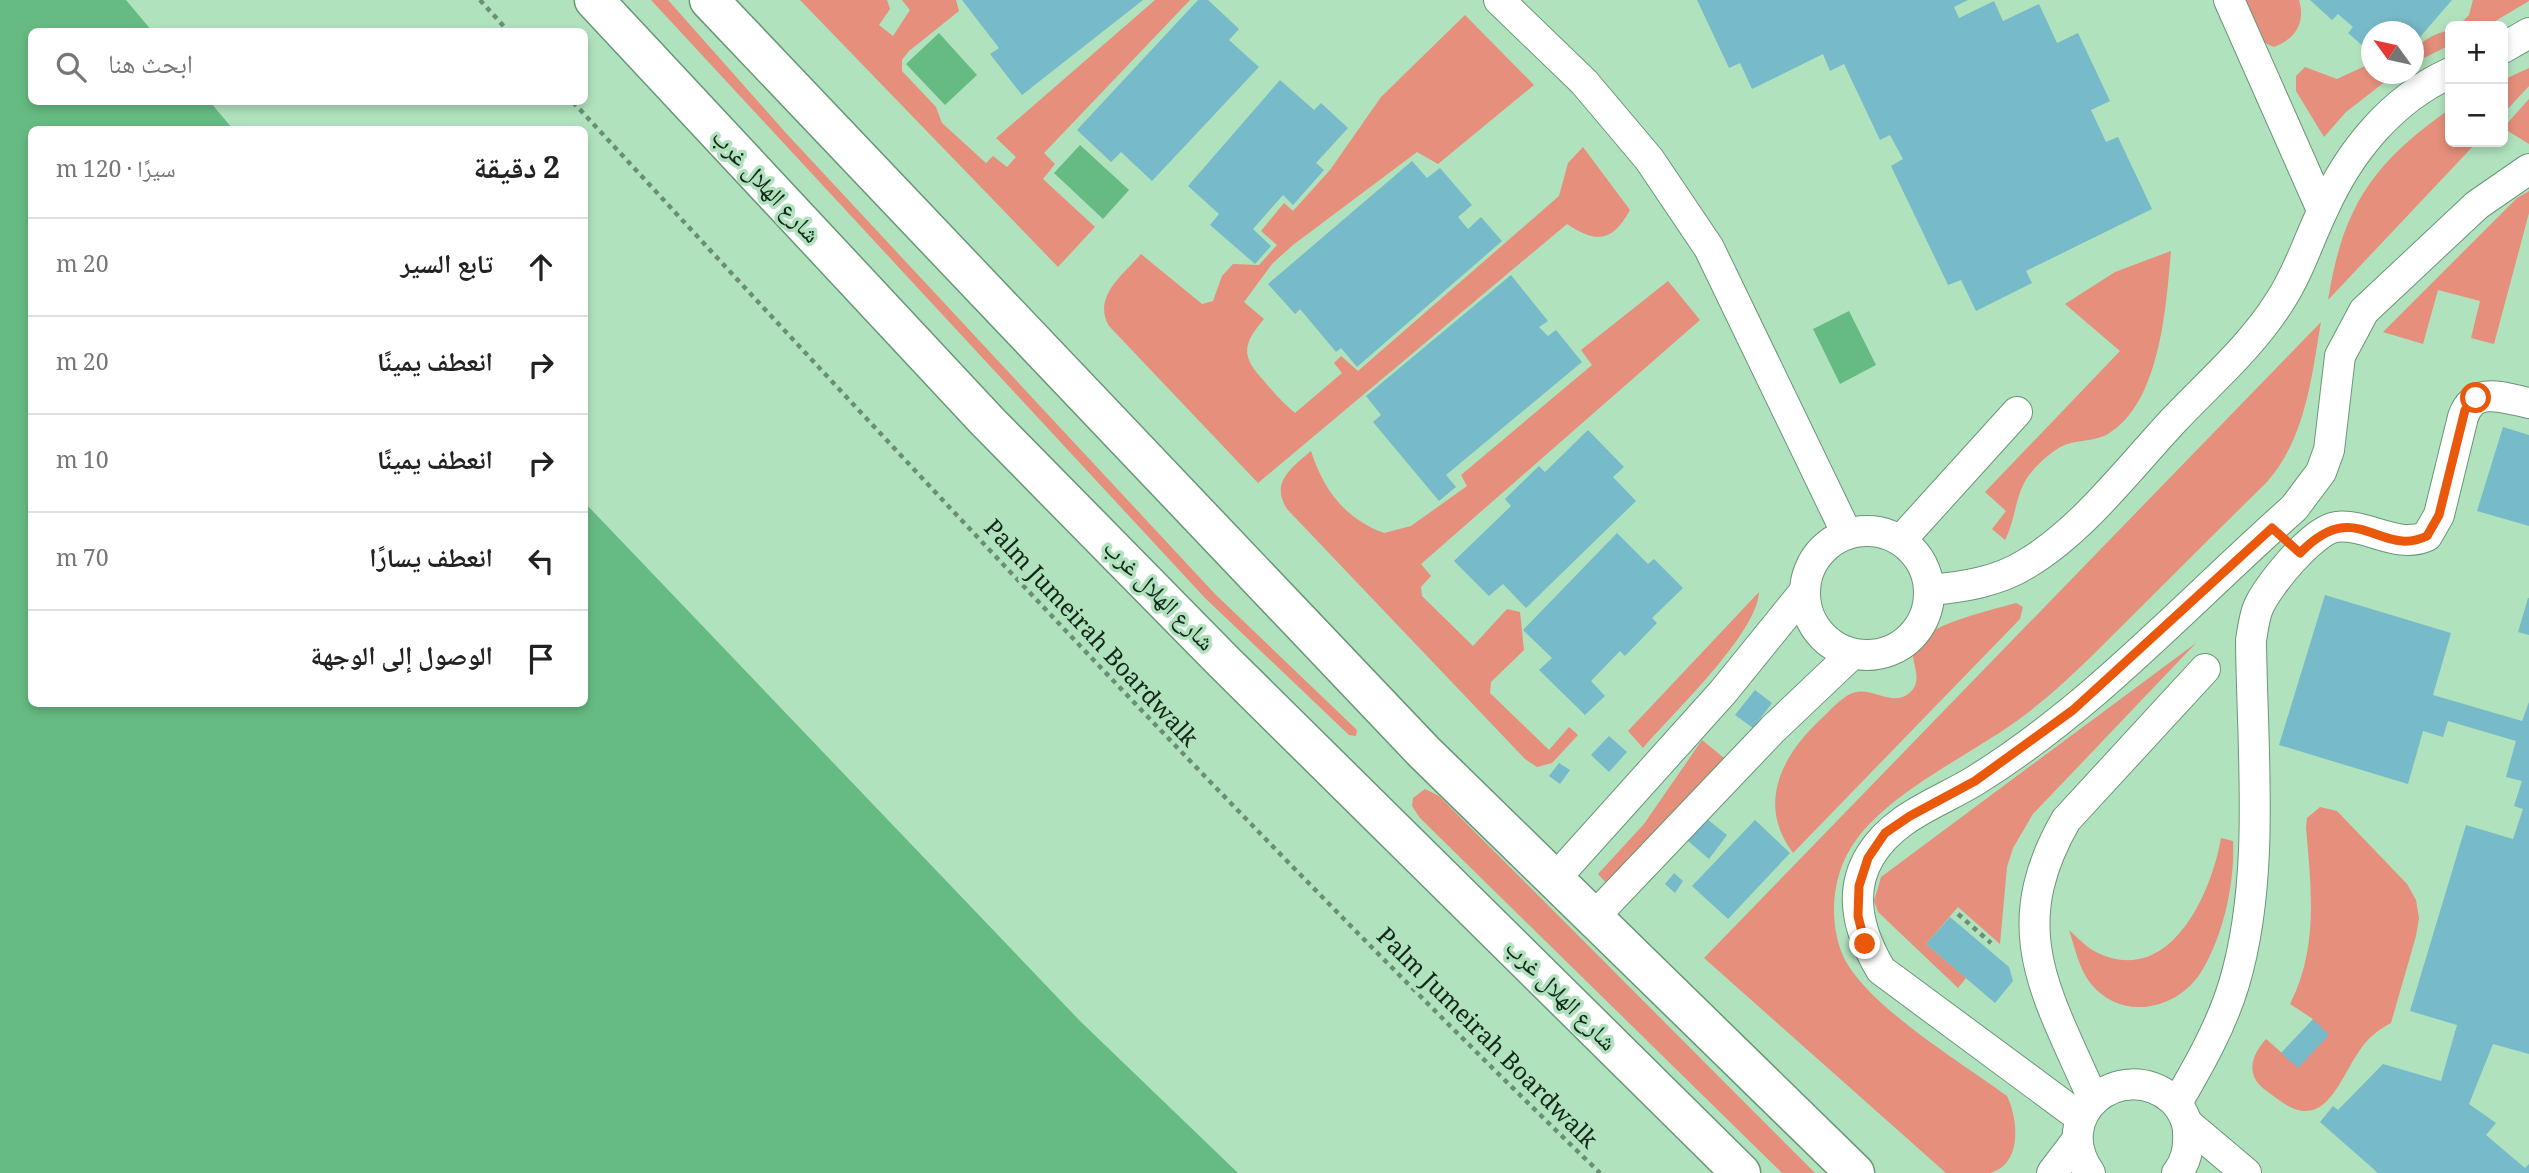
<!DOCTYPE html>
<html lang="ar">
<meta charset="utf-8">
<style>
:root{--surface:#fff;--page:#f6f6f6;--text:#222;--muted:#767676;--line:#e0e0e0}
body{margin:0;font-family:Georgia,"Noto Naskh Arabic",serif;background:var(--page);color:var(--text);direction:rtl}
.controls{position:absolute;right:21px;top:21px;display:grid;overflow:hidden;border-radius:10px;box-shadow:0 4px 10px #0003}
.controls button{width:63px;height:63px;display:grid;place-items:center;padding:0;border:0;border-bottom:2px solid var(--line);background:var(--surface);color:var(--text);font:35px sans-serif}
.compass{position:absolute;left:2361px;top:21px;width:63px;height:63px;border-radius:50%;background:var(--surface);box-shadow:0 4px 10px #0003;rotate:303deg}
.stop{position:absolute;width:21px;height:21px;margin:-16px;border:5px solid #ea580c;border-radius:50%;background:#fff}
.stop.end{background:#ea580c;border-color:#fff;box-shadow:0 2px 7px #0008}
.list{margin:0;padding:0;list-style:none}
h2{display:flex;justify-content:space-between;align-items:center;height:91px;margin:0;padding:0 28px;font-size:30px}
h2 small{font-size:23px;font-weight:400;color:var(--muted)}
.list li{display:grid;grid-template-columns:46px 1fr auto;gap:21px;align-items:center;box-sizing:border-box;height:98px;padding:0 28px;border-top:2px solid var(--line)}
.list b{display:block;font-size:26px;white-space:nowrap}
.list em{font-size:23px;font-style:normal;color:var(--muted)}
.icon{flex:none;width:38px;height:38px;fill:none;stroke:currentColor;stroke-width:2;stroke-linecap:round;stroke-linejoin:round}
.map{position:relative;flex:none;width:2529px;height:1173px;overflow:hidden;direction:ltr}
.search{position:absolute;background:var(--surface);box-shadow:0 4px 10px #0003;left:28px;top:28px;width:560px;height:77px;display:flex;align-items:center;gap:18px;box-sizing:border-box;padding:0 24px;border-radius:10px;color:var(--muted);font-size:26px}
.panel{position:absolute;background:var(--surface);box-shadow:0 4px 10px #0003;left:28px;top:126px;width:560px;height:581px;border-radius:10px;direction:rtl}
.map>svg:first-child{display:block}
</style>
<div class="map">
<svg width="2529" height="1173" viewBox="0 0 2529 1173">
<rect width="100%" height="100%" fill="#b1e2be"/>
<g fill="#e58f7c">
<polygon points="651,0 668,0 785,132 1215,594 1357,730 1356,736 1349,735 1205,598"/>
<polygon points="800,0 887,0 890,9 879,25 893,36 910,10 902,0 956,0 959,11 909,51 902,60 902,71 936,107 942,123 986,163 993,156 1007,167 1016,157 996,138 1155,0 1190,0 1044,153 1055,164 1043,179 1095,227 1058,267"/>
<path d="M2246,0H2299C2306,23 2295,39 2274,47C2252,39 2250,21 2246,0Z"/>
<polygon points="2473,0 2529,0 2529,1 2487,26 2458,26 2469,15"/>
<path d="M1465,15L1534,85L1438,164L1417,152L1293,245L1272,264L1244,302L1264,319C1242,345 1241,356 1264,381C1274,393 1284,404 1295,413L1342,373L1334,363L1341,356L1358,371L1559,196L1568,163L1583,147L1630,210C1612,243 1596,243 1567,224L1258,483L1109,326C1092,297 1123,275 1141,254L1202,304L1213,301L1222,276L1233,264L1259,265L1277,245L1261,231L1284,203L1293,211L1330,170L1381,97Z"/>
<path d="M2450,30V45L2414,63V51C2425,38 2434,34 2450,30Z"/>
<polygon points="2365,66 2371,68 2372,74 2395,74 2346,112 2324,137 2296,91 2296,76 2305,67 2337,79"/>
<polygon points="2529,68 2529,86 2503,114 2503,80"/>
<polygon points="2529,99 2529,144 2503,128"/>
<path d="M2450,109V142H2477L2328,300C2343,206 2373,163 2450,109Z"/>
<polygon points="2529,191 2529,213 2494,344 2471,338 2480,301 2438,290 2423,344 2383,332 2517,198"/>
<path d="M2171,251C2166,305 2161,402 2108,434C2098,440 2083,440 2071,443C2056,446 2039,463 2029,475C2015,494 2016,519 2005,540L1992,529L2006,511L1985,492L2120,351L2065,304L2115,272Z"/>
<path d="M1668,281L1700,320L1421,564L1431,576L1421,587L1422,596L1473,646L1507,609L1520,612L1524,650L1491,682L1490,693L1549,750L1569,727L1578,735L1552,763L1537,767L1525,759L1287,509C1270,483 1291,468 1311,451C1323,489 1345,519 1384,533L1411,526L1467,486L1461,475L1592,365L1581,350Z"/>
<path d="M2321,322C2311,379 2306,437 2267,482C2221,527 2176,572 2131,617C2097,651 2064,685 2026,714C1974,754 1894,788 1856,840C1833,871 1828,915 1841,951C1860,1002 1961,1062 2007,1096C2018,1118 2023,1164 1990,1173C1978,1173 1959,1173 1946,1173L1704,958Z"/>
<path d="M1759,592C1757,634 1672,714 1643,748L1628,731Z"/>
<path d="M2016,603L2023,607L2020,619L1793,853C1756,804 1782,755 1822,718C1832,709 1843,695 1856,692C1873,688 1893,706 1908,694C1925,681 1911,665 1913,649C1925,624 1989,611 2016,603Z"/>
<polygon points="2196,643 2033,814 2013,848 2007,867 2000,944 1958,907 1926,944 1966,978 1958,988 1878,912 1874,901 1881,877"/>
<polygon points="1702,740 1729,762 1653,833 1607,884 1598,874 1644,824"/>
<polygon points="1425,789 1439,796 1815,1173 1782,1173 1420,818 1412,806 1413,798"/>
<path d="M2320,807L2337,811L2407,884L2416,900L2419,918L2416,936L2391,1023C2380,1029 2370,1036 2362,1047C2339,1078 2326,1135 2279,1100C2270,1093 2255,1085 2253,1073C2250,1060 2258,1048 2266,1039L2298,1067L2313,1019L2290,1004C2319,947 2311,888 2306,827L2307,818Z"/>
<path d="M2221,838L2233,841C2235,882 2224,933 2203,969C2180,1009 2123,1023 2091,984C2079,969 2075,948 2069,930C2077,937 2085,946 2094,951C2168,990 2211,896 2221,838Z"/>
</g>
<g fill="#66bb82">
<polygon points="0,0 126,0 152,31 32,32 32,102 210,102 233,129 32,130 32,704 584,704 585,503 1080,1021 1238,1173 0,1173"/>
<polygon points="939,33 977,75 945,105 906,64"/>
<polygon points="1080,145 1129,190 1103,219 1054,173"/>
<polygon points="1849,311 1876,365 1840,384 1813,329"/>
</g>
<g fill="#77bac9">
<polygon points="962,0 1143,0 1022,95 990,54 999,48"/>
<polygon points="1198,0 1208,0 1239,29 1229,40 1259,67 1152,181 1121,152 1111,162 1077,130"/>
<polygon points="1697,0 1968,0 1954,7 1959,18 1994,1 2003,21 2039,4 2057,43 2078,33 2110,101 2091,110 2106,142 2118,137 2152,209 2026,271 2032,283 1976,311 1961,280 1948,285 1891,166 1903,159 1890,135 1880,140 1844,64 1830,71 1823,54 1752,89 1740,63 1729,68"/>
<polygon points="2310,0 2452,0 2414,44 2414,32 2372,32 2372,54 2348,33 2353,27 2338,14 2332,20"/>
<polygon points="1280,80 1314,110 1321,103 1348,128 1316,163 1324,170 1293,205 1283,195 1253,229 1271,246 1255,264 1210,225 1219,214 1188,186"/>
<polygon points="1412,161 1427,178 1440,168 1472,205 1458,217 1468,229 1481,217 1502,241 1357,367 1341,348 1336,352 1300,309 1295,314 1268,284"/>
<polygon points="1511,275 1548,321 1539,327 1548,336 1556,330 1582,362 1446,475 1456,487 1439,501 1373,422 1381,415 1366,396"/>
<polygon points="2503,427 2529,435 2529,526 2477,511"/>
<polygon points="1588,430 1624,467 1613,477 1636,501 1526,608 1503,584 1489,596 1454,561 1511,506 1505,499 1539,466 1545,472"/>
<polygon points="1617,533 1648,564 1654,559 1683,588 1652,618 1657,623 1625,656 1620,651 1591,681 1605,696 1585,715 1539,670 1552,658 1523,630"/>
<polygon points="2325,595 2451,633 2433,695 2522,721 2529,702 2529,1054 2493,1044 2469,1104 2496,1123 2486,1135 2525,1168 2529,1164 2529,1173 2378,1173 2320,1122 2333,1106 2338,1110 2383,1064 2441,1081 2457,1025 2410,1011 2466,825 2513,839 2523,809 2514,806 2522,781 2506,777 2516,741 2448,721 2443,737 2423,731 2408,784 2279,745"/>
<polygon points="2528,598 2529,598 2529,635 2518,632"/>
<polygon points="1755,690 1772,703 1753,728 1735,715"/>
<polygon points="1609,736 1627,752 1609,772 1591,755"/>
<polygon points="1559,763 1570,770 1560,784 1549,776"/>
<polygon points="1707,819 1727,835 1709,859 1688,841"/>
<polygon points="1755,820 1790,853 1728,919 1692,886"/>
<polygon points="1674,873 1683,881 1675,893 1665,884"/>
<polygon points="1950,917 2009,967 2013,981 1995,1003 1926,944"/>
<polygon points="2313,1019 2329,1035 2298,1068 2281,1053"/>
</g>
<g fill="none" stroke-linecap="round" stroke-linejoin="round">
<defs>
<g id="service">
<polyline points="1499,0 1584,82 1649,159 1709,248 1847,534"/>
<polyline points="2229,0 2322,210"/>
<polyline points="2503,48 2529,33"/>
<circle cx="1867" cy="593" r="62"/>
<polyline points="1901,540 2017,412"/>
<path d="M1930,590C1963,587 1997,582 2026,564C2082,531 2130,467 2174,420C2210,382 2252,346 2280,301C2299,272 2308,241 2323,210C2349,152 2391,100 2450,73"/>
<polyline points="1554,880 1723,692 1804,592"/>
<polyline points="1593,918 1773,729 1851,655"/>
<path d="M2093,1099C2048,995 2002,931 2066,820L2205,669"/>
<path d="M2177,1103C2199,1065 2221,1027 2234,984C2266,877 2252,750 2251,640C2253,629 2254,618 2258,608C2267,586 2313,530 2336,527C2367,523 2397,550 2427,536L2439,515L2463,417C2474,385 2504,398 2529,403"/>
<path d="M2081,1118L1881,970C1860,935 1847,894 1870,856C1894,816 1939,803 1976,780C2095,706 2190,600 2294,508L2321,472L2329,450L2340,356L2364,311L2477,205L2529,169"/>
<polyline points="2188,1124 2246,1173"/>
<polyline points="2052,1173 2077,1140"/>
<path d="M2090,1173C2049,1116 2119,1056 2172,1099C2181,1107 2188,1121 2188,1132C2189,1147 2187,1161 2177,1173"/>
</g>
<g id="secondary">
<polyline points="594,0 987,421 1224,662 1741,1173"/>
<polyline points="709,0 1424,752 1855,1173"/>
</g>
</defs>
<use href="#service" stroke="#689775" stroke-width="32"/>
<use href="#secondary" stroke="#689775" stroke-width="41"/>
<g stroke="#6b8f75" stroke-width="4.5" stroke-dasharray="5 5" stroke-linecap="butt">
<polyline points="480,0 509,32"/>
<path d="M573,102C909,465 1244,829 1600,1173"/>
<polyline points="1958,914 1991,943"/>
</g>
<use href="#service" stroke="#fff" stroke-width="30"/>
<use href="#secondary" stroke="#fff" stroke-width="38"/>
</g>
<g fill="none" stroke-linecap="round" stroke-linejoin="round">
<path stroke="#ea580c" stroke-width="9" d="M1865,944L1858,916L1859,886L1868,858L1885,833L1910,816L1975,781L2073,710L2272,528L2300,553C2357,494 2379,559 2427,536L2439,515L2465,410L2476,398"/>
</g>
<g text-anchor="middle" stroke-width="7" stroke-linejoin="round" paint-order="stroke">
<g font-size="24" fill="#14271a" stroke="#b1e2be">
<text transform="translate(766 186) rotate(47)" y="8">شارع الهلال غرب</text>
<text transform="translate(1159 595) rotate(45)" y="8">شارع الهلال غرب</text>
<text transform="translate(1091 633) rotate(47)" y="8">Palm Jumeirah Boardwalk</text>
<text transform="translate(1561 995) rotate(45)" y="8">شارع الهلال غرب</text>
<text transform="translate(1487 1038) rotate(45)" y="8">Palm Jumeirah Boardwalk</text>
</g>
</g>
</svg>
<div class="controls">
<button>+</button>
<button>−</button>
</div>
<svg class="compass" viewBox="-18 -18 36 36"><path d="M0-13l5 13h-10z" fill="#e53935"/><path d="M0 13l5-13h-10z" fill="#767676"/></svg>
<div class="stop" style="left:2476px;top:398px"></div>
<div class="stop end" style="left:1865px;top:944px"></div>
<div class="search"><svg class="icon" aria-label="search" viewBox="0 0 24 24"><circle cx="10" cy="10" r="6"/><path d="M15 15l6 6"/></svg>ابحث هنا</div>
<section class="panel">
<h2>2 دقيقة<small>سيرًا · 120 m</small></h2>
<ul class="list">
<li><svg class="icon" aria-label="ahead" viewBox="0 0 24 24"><path d="M12 20V5M6 11l6-6 6 6"/></svg><div><b>تابع السير</b></div><em>20 m</em></li>
<li><svg class="icon" aria-label="right" viewBox="0 0 24 24"><path d="M7 20v-9h11M14 6l5 5-5 5"/></svg><div><b>انعطف يمينًا</b></div><em>20 m</em></li>
<li><svg class="icon" aria-label="right" viewBox="0 0 24 24"><path d="M7 20v-9h11M14 6l5 5-5 5"/></svg><div><b>انعطف يمينًا</b></div><em>10 m</em></li>
<li><svg class="icon" aria-label="left" viewBox="0 0 24 24"><path d="M17 20v-9H6M10 6l-5 5 5 5"/></svg><div><b>انعطف يسارًا</b></div><em>70 m</em></li>
<li><svg class="icon" aria-label="arrive" viewBox="0 0 24 24"><path d="M6 21V4h12l-3 4 3 4H6"/></svg><div><b>الوصول إلى الوجهة</b></div></li>
</ul>
</section>
</div>
